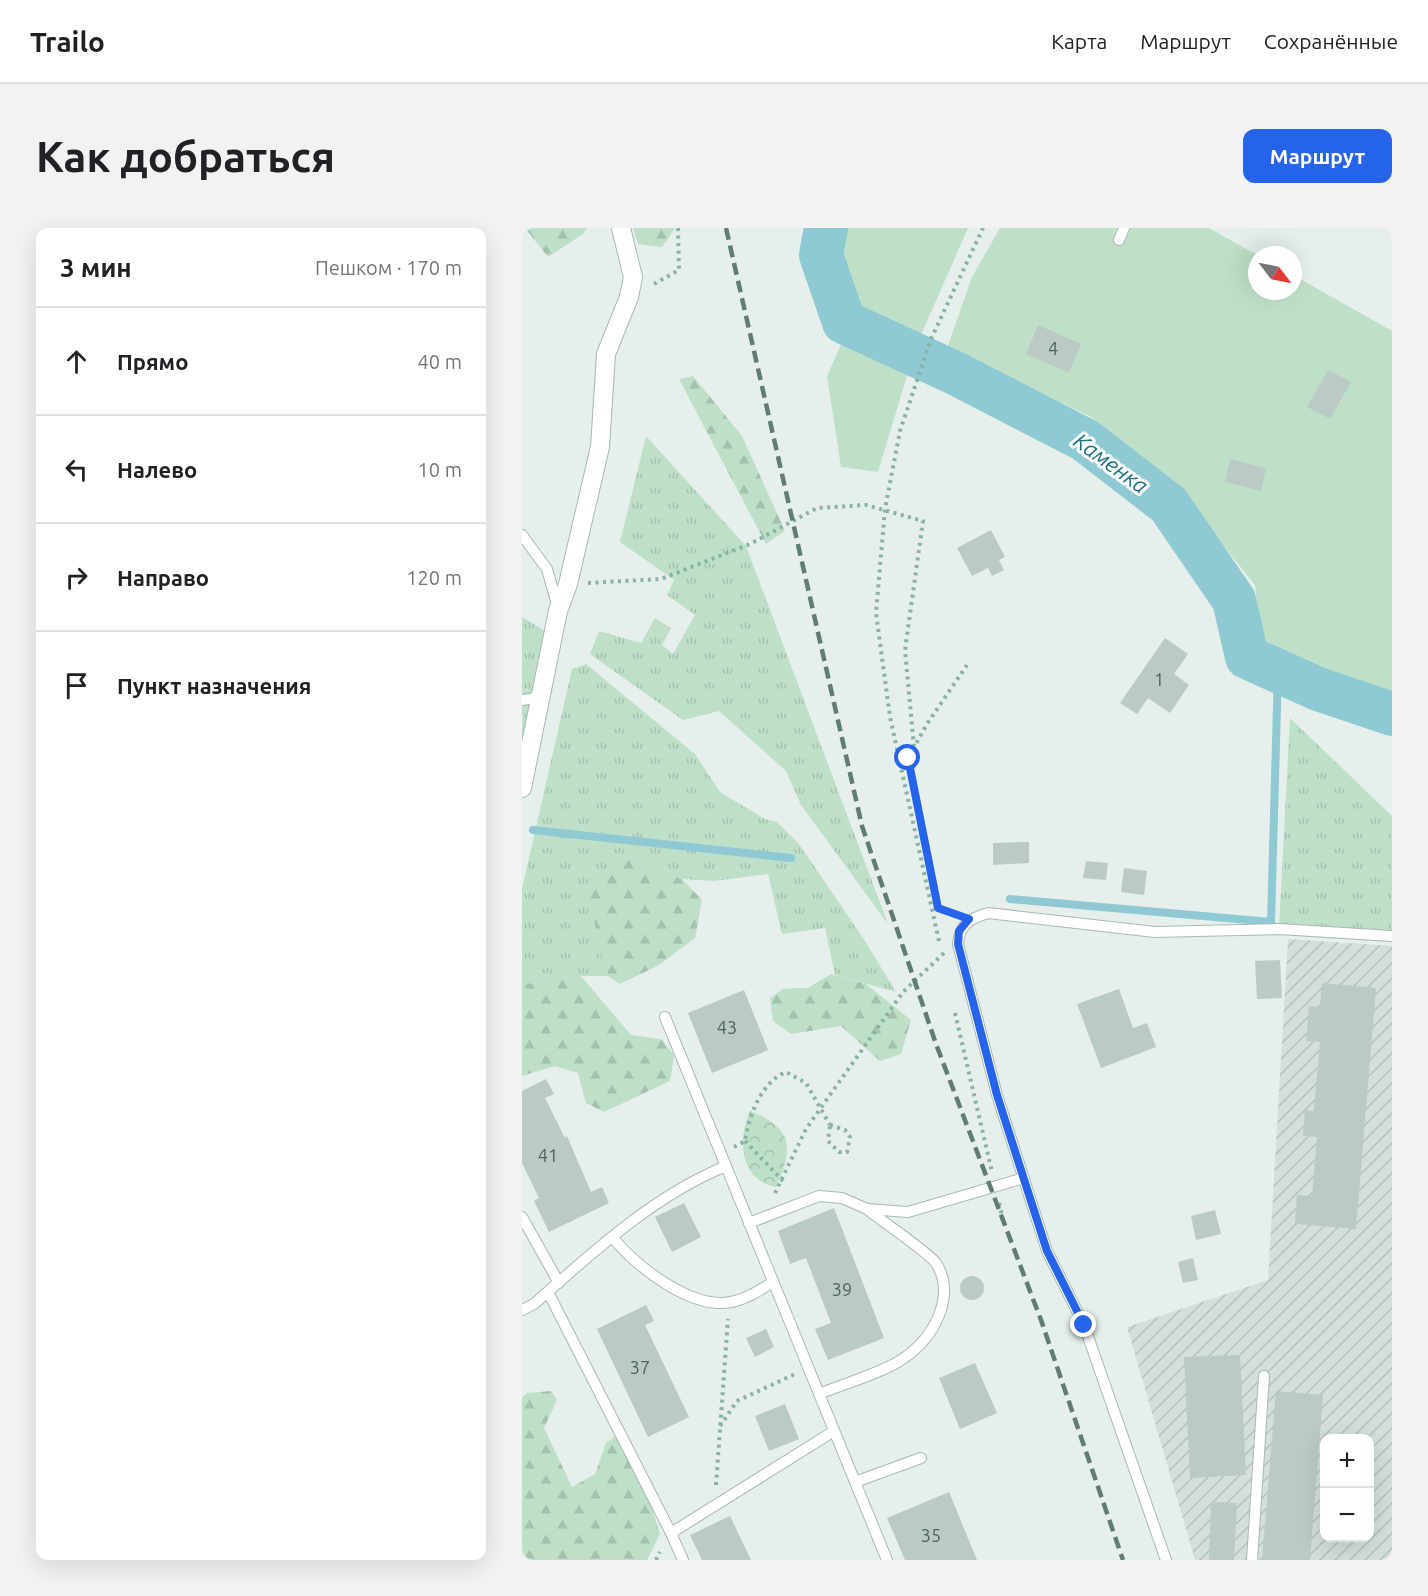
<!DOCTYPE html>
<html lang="ru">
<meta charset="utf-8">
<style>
:root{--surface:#fff;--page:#f2f2f2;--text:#202124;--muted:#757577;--line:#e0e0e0;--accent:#2563eb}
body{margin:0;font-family:Ubuntu,sans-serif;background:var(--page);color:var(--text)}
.controls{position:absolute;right:18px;bottom:18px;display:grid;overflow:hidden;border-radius:12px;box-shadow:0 6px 24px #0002}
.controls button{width:54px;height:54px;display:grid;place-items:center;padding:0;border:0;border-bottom:2px solid var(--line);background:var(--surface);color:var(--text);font:30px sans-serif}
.compass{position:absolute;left:726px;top:18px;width:54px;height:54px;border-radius:50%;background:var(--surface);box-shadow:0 6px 24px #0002;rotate:122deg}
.stop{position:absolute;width:18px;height:18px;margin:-14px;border:4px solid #2563eb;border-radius:50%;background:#fff}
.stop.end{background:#2563eb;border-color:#fff;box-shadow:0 2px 6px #0008}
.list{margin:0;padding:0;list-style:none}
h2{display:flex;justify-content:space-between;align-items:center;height:78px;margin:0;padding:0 24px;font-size:26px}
h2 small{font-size:20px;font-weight:400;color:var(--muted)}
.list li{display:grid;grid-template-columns:39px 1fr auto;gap:18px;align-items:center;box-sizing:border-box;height:108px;padding:0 24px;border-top:2px solid var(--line)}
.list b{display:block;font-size:22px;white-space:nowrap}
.list em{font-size:20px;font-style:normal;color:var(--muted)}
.icon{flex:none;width:33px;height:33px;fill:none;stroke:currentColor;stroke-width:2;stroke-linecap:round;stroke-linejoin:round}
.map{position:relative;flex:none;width:870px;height:1332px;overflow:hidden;border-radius:12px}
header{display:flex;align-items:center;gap:36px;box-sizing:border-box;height:84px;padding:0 30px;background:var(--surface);border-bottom:2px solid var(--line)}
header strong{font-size:28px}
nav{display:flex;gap:33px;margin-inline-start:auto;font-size:21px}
.intro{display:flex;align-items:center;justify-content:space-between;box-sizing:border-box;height:144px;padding:0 36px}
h1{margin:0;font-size:42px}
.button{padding:15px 27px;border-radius:12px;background:var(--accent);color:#fff;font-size:21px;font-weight:700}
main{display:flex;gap:36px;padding:0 36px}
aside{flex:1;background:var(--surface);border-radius:12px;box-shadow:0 6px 24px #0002}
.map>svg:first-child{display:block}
</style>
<header>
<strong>Trailo</strong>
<nav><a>Карта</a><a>Маршрут</a><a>Сохранённые</a></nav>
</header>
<div class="intro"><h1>Как добраться</h1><a class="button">Маршрут</a></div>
<main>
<aside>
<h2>3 мин<small>Пешком · 170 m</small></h2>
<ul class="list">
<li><svg class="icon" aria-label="ahead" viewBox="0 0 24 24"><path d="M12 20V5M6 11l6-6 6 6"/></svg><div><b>Прямо</b></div><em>40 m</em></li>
<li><svg class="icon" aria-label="left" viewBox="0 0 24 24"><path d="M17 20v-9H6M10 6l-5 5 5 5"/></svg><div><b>Налево</b></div><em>10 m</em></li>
<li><svg class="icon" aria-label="right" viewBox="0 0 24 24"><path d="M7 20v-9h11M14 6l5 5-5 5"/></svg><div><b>Направо</b></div><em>120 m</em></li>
<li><svg class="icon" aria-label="arrive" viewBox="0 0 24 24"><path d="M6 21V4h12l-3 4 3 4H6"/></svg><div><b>Пункт назначения</b></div></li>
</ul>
</aside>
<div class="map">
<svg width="870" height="1332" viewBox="0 0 870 1332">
<defs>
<pattern id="industrial-furrows" width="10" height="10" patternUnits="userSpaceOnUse" patternTransform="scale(1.5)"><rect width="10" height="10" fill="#d4dfda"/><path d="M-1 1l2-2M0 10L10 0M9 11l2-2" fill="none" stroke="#b6c1bc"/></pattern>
<pattern id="grass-tufts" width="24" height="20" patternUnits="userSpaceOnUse" patternTransform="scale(1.5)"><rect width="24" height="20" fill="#bfe0c8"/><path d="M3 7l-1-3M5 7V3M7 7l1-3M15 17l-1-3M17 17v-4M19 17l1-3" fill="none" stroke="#a4c1ad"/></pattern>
<pattern id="forest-firs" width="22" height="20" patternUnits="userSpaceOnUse" patternTransform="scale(1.5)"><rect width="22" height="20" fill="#bfe0c8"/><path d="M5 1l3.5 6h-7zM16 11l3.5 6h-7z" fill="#a4c1ad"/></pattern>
<pattern id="park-crowns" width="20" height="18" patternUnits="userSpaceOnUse" patternTransform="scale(1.5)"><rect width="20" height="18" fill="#bfe0c8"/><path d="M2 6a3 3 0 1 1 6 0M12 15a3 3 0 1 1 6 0" fill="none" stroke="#a4c1ad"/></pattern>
</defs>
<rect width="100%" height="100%" fill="#e6efeb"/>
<path fill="url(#industrial-furrows)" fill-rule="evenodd" d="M766,711L870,718V1332H673L605,1099L746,1052ZM802,1210H848V1310H802Z"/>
<g fill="url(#grass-tufts)">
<polygon points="124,208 224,318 366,696 279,577 264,543 197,483 161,492 68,426 77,403 119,415 133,390 149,400 140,417 151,426 173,387 145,367 152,352 98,314"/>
<polygon points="0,389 33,409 0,560"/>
<polygon points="64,436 173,526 198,564 243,591 255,594 277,616 341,710 374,764 313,747 303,700 260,706 246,646 192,653 160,651 104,631 75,707 86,748 59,748 0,757 0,661 50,441"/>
<polygon points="768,490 870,588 870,708 757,701"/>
</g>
<g fill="url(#forest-firs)">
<polygon points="3,0 65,0 61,6 26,29"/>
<polygon points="111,0 153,0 140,19 116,16"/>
<polygon points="171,148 220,208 263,303 244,316 157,151"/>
<polygon points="104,631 160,651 180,672 173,710 137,737 98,756 86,748 81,735 65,660 90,636"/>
<polygon points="309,746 344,756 389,792 379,826 358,833 319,798 269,806 251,793 248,770 261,761 286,760"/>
<polygon points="59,748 109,807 139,811 152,827 148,853 82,884 64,875 56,845 33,838 0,848 0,757"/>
<polygon points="29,1163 35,1172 22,1200 50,1259 73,1246 84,1215 96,1206 109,1213 138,1306 125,1332 0,1332 0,1170 5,1165"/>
</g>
<path fill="url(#park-crowns)" d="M228,883C271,899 272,920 254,959C218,953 215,911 228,883Z"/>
<g fill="#bfe0c8">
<polygon points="313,0 446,0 394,118 356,244 319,239 305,148 329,94 307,33"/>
<polygon points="478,0 687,0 735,27 735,63 771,63 771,47 870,103 870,471 797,445 740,417 733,357 662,268 569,189 425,120 450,49"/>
</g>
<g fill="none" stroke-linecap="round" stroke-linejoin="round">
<g stroke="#8ec9d4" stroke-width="8">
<polyline points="11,602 269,630"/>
<polyline points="488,671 749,694 756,443"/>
</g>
<polyline stroke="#8ec9d4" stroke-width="44" points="304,0 299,27 322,94 433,145 563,212 647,277 712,372 725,429 796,461 870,486"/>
</g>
<g fill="#bbcac4">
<polygon points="516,97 559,116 547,145 504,126"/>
<polygon points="806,142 829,154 808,191 785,179"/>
<polygon points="708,231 744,240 739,263 703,254"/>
<polygon points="469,302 483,329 477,332 482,342 470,348 466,340 450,348 435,320"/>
<polygon points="643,410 666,426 652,446 667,457 648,485 626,470 615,486 598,475"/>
<polygon points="507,614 507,635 471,637 471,615"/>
<polygon points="564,633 586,635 584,652 561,650"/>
<polygon points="602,640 625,643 622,667 599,664"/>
<polygon points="758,732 760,770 735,771 733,733"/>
<polygon points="800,755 854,760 834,1001 773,996 775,967 790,968 795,909 781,908 783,882 792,883 798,814 784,813 787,778 798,779"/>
<polygon points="597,761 611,800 625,795 634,819 579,840 555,776"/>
<polygon points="222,762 246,822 190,845 166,785"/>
<polygon points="24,851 32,866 23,870 43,910 45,908 69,964 80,959 87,975 27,1004 12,973 17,970 0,935 0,863"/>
<polygon points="162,975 179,1009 150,1024 133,989"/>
<polygon points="312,980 362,1110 306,1132 293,1101 309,1095 287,1038 284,1030 268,1036 256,1003"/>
<polygon points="693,982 699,1006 674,1012 669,988"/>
<polygon points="671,1030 676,1052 661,1055 656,1034"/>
<circle cx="450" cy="1060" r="12"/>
<polygon points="124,1077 132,1093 123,1097 167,1189 126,1209 75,1101"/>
<polygon points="244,1101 252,1119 233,1129 224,1110"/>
<polygon points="718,1127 724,1247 668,1250 662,1129"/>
<polygon points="453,1135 475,1185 438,1201 417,1150"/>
<polygon points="754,1163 801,1167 788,1332 740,1332"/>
<polygon points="263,1176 277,1211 247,1223 233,1188"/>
<polygon points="427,1264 455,1332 383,1332 365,1290"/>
<polygon points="689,1274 715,1275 712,1332 687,1332"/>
<polygon points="208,1288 229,1332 180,1332 168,1307"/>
</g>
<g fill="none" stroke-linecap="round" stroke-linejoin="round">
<defs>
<g id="lane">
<polyline points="597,12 602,0"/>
<polyline points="0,307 25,341 36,380"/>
<polyline points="0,472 19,469"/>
<polyline points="143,789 365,1332"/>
<polyline points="0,989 37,1055"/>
<polyline points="227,995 297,968 320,970 345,981 386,984 502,950"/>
<path d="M91,1010C115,1039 170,1082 209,1074C225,1071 238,1062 251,1054"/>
<polyline points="26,1064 149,1305"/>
<path d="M0,1082L12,1076C71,1024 131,968 204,938"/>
<path d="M297,1166C319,1157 365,1143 382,1130C411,1110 435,1069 414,1035C406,1024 358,992 345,981"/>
<polyline points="333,1254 399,1230"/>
<polyline points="161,1332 149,1305 312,1203"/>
<path d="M644,1332L562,1097L525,1023L475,867L436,716C438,696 447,691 466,685L633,704L757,701L870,708"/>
<polyline points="730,1332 742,1148"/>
</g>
<polyline id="street" points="0,560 36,383 46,356 78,219 84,126 107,69 111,49 99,0"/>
</defs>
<use href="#lane" stroke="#a8b8b2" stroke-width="12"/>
<use href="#street" stroke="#a8b8b2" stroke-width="20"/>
<g stroke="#86b3a5" stroke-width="4" stroke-dasharray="3 4.5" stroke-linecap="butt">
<polyline points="132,56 157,42 156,0"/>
<polyline points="66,355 139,351 228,316 295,280 344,277 401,293 383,422 392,519"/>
<polyline points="432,686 416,680 386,530 405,496 445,437"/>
<polyline points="417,713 368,489 354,385 363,281 378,203 409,111 461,0"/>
<polyline points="433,785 470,944"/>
<polygon points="308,897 323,902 328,909 325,924 317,924 306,913"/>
<polyline points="223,913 261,953"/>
<path d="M212,919L223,913C227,888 239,854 264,844L284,855L308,897"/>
<polyline points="253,965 284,901 298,881 381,764 422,725"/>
<polyline points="477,975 481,992"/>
<polyline points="198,1198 215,1173 273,1146"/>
<polyline points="194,1257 206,1091"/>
<polyline points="134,1332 138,1324"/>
</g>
<use href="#lane" stroke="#fff" stroke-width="10"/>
<use href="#street" stroke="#fff" stroke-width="18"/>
<polyline stroke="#5f7d75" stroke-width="4.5" stroke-dasharray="12 6" stroke-linecap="butt" points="204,0 340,598 414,816 519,1092 601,1332"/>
</g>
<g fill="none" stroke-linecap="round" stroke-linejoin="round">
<polyline stroke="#2563eb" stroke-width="8" points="386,530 416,680 447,691 437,703 436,716 475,867 525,1023 562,1097"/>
</g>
<g text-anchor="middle" stroke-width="6" stroke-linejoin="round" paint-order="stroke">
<g font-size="18" fill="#4a645c">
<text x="531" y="127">4</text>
<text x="637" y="458">1</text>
<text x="205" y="806">43</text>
<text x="26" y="934">41</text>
<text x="320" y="1068">39</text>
<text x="118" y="1146">37</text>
<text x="409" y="1314">35</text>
</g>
<g font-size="22" font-style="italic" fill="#1c6f80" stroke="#f7fbf9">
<text transform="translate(589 235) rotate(36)" y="8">Каменка</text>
</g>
</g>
</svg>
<div class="controls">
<button>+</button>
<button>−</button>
</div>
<svg class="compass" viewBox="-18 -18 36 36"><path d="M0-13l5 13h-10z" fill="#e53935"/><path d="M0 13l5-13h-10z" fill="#757577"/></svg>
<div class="stop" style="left:386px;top:530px"></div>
<div class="stop end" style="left:562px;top:1097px"></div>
</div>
</main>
